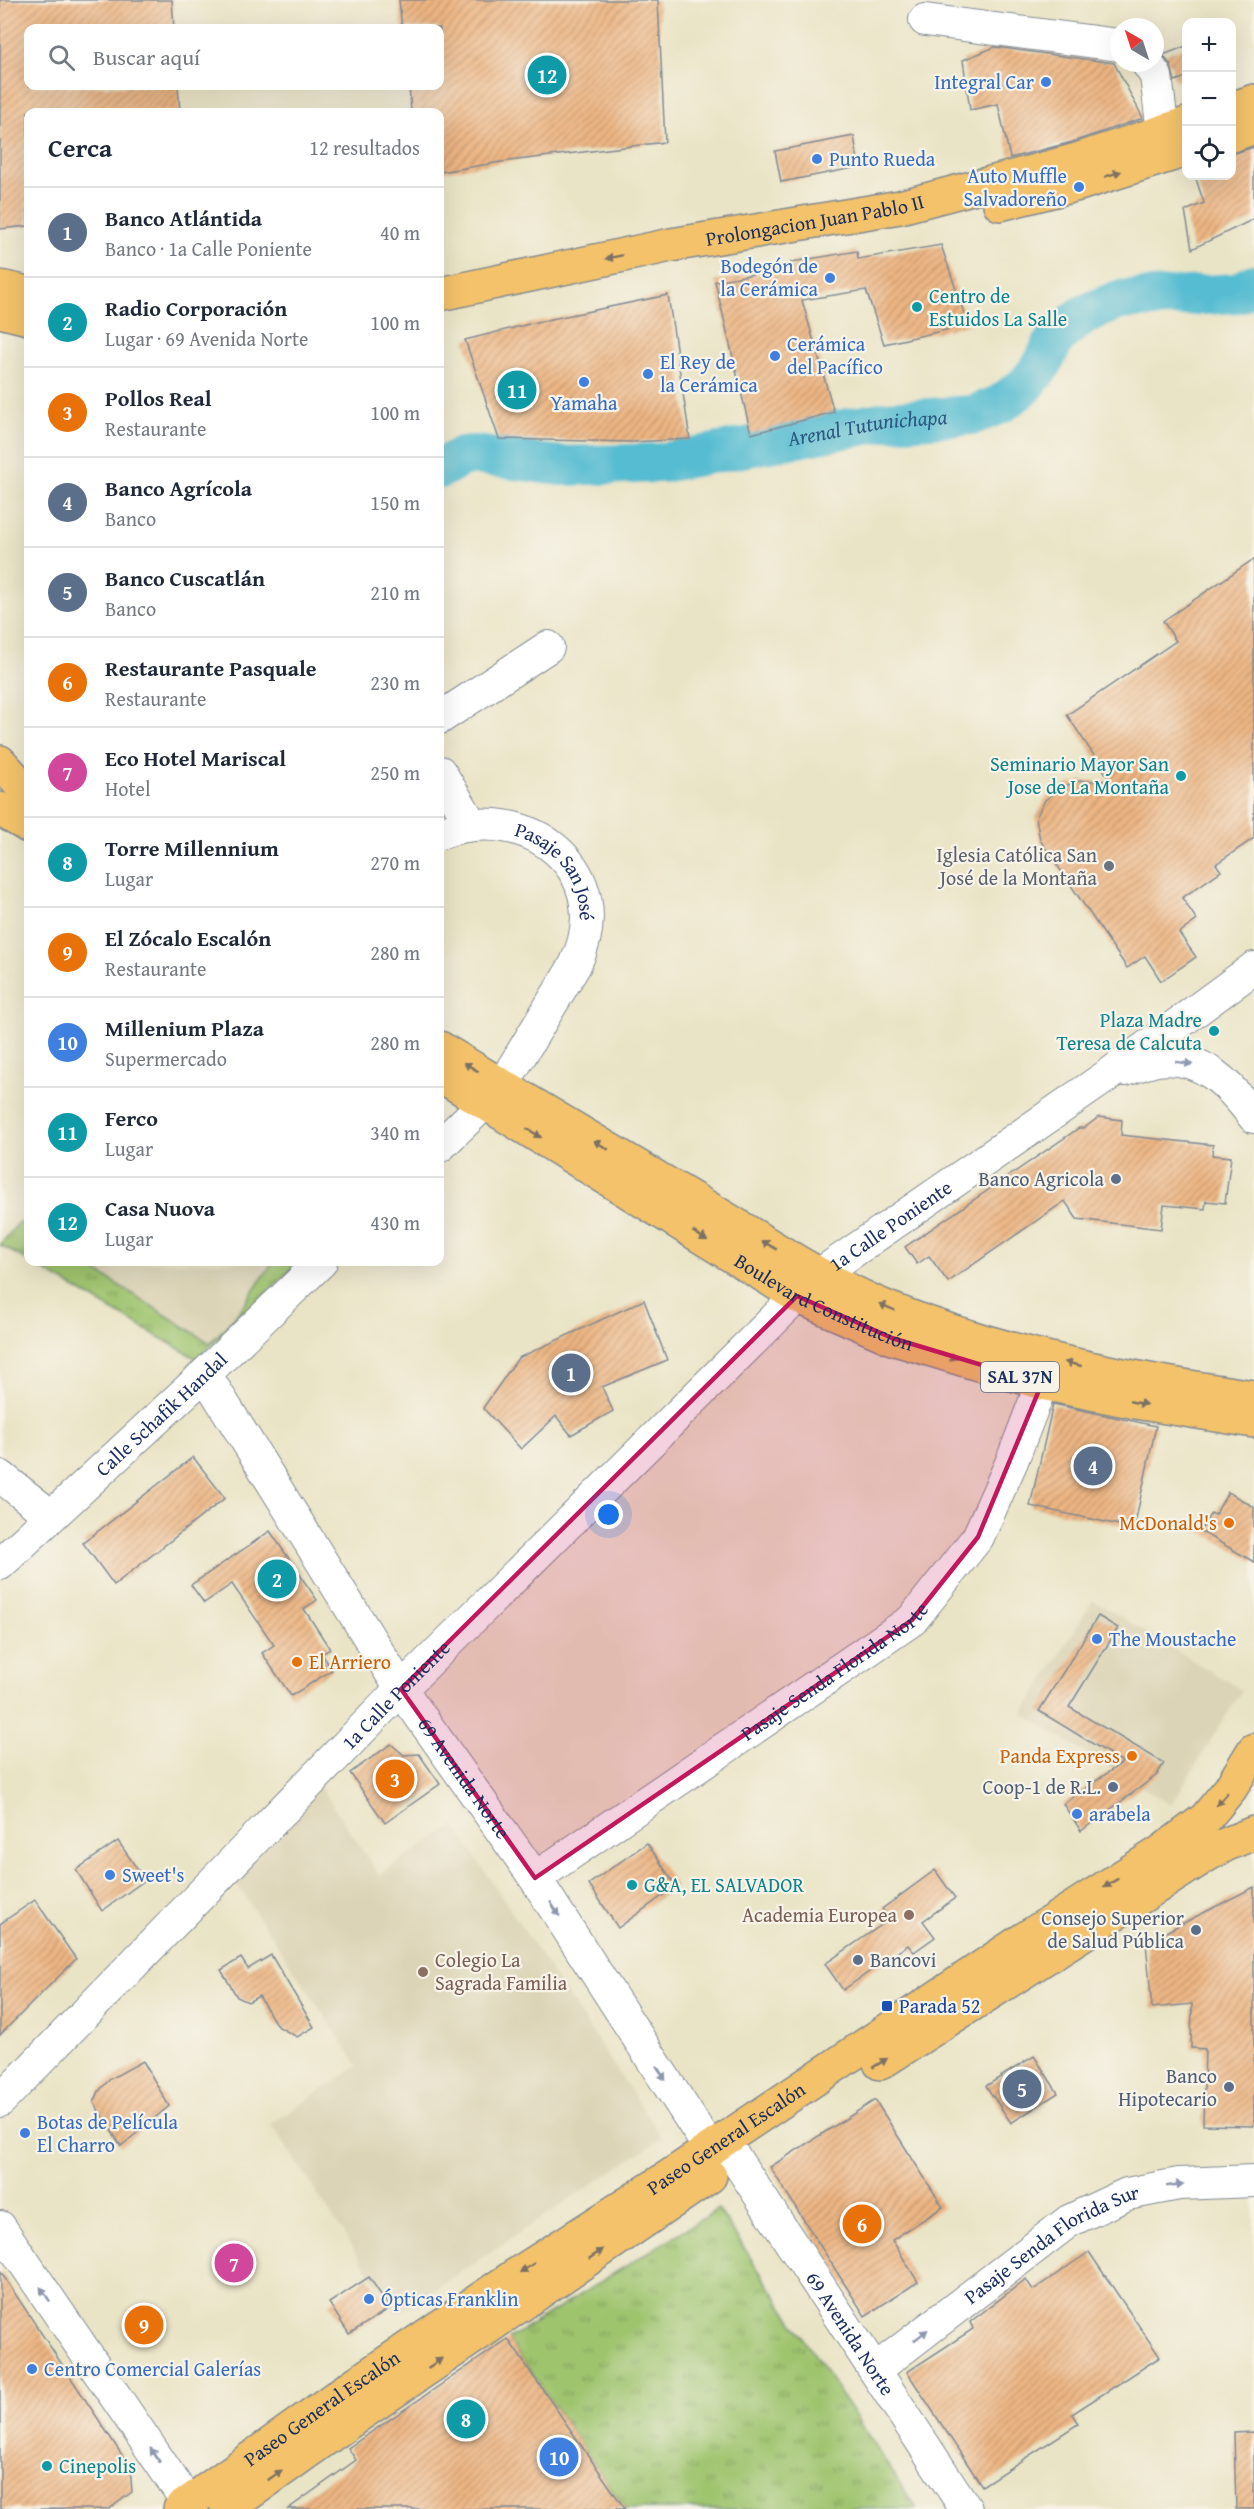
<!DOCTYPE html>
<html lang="es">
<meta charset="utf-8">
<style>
:root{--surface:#fff;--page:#f6f6f7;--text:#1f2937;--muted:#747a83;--line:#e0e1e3;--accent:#0b8043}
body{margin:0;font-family:"Gentium Book Plus",serif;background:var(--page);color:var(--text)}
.controls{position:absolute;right:18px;top:18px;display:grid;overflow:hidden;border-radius:12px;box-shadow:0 6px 24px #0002}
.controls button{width:54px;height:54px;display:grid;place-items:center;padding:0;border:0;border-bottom:2px solid var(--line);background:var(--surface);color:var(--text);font:30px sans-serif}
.compass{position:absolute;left:1110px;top:18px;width:54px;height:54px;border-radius:50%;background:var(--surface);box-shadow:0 6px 24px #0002;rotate:321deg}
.you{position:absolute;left:609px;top:1515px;width:21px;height:21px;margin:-15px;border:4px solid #fff;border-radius:50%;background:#1a73e8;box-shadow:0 0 0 9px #1a73e833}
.badge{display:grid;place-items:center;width:39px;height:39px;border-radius:50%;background:var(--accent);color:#fff;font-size:20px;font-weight:700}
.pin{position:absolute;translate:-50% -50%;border:3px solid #fff;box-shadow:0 2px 6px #0006}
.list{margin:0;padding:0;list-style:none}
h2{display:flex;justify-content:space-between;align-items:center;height:78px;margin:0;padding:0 24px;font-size:26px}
h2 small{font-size:20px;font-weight:400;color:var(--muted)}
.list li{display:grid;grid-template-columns:39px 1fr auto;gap:18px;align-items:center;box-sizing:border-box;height:90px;padding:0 24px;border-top:2px solid var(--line)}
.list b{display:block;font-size:22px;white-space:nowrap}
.list p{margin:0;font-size:20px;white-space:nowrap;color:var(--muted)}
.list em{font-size:20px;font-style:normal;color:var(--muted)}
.icon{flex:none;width:33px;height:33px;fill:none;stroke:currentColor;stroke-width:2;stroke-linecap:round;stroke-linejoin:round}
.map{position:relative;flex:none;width:1254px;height:2509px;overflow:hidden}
.search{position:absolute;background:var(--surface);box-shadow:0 6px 24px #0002;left:24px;top:24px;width:420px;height:66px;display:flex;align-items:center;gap:15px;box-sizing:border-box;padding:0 21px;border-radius:12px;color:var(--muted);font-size:22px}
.panel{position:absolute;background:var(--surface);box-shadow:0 6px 24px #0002;left:24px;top:108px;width:420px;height:1158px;border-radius:12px}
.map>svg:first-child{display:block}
</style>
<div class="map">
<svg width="1254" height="2509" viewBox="0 0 1254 2509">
<defs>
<pattern id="grass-tufts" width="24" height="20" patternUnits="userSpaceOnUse" patternTransform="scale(1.5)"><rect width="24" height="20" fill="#9fc46e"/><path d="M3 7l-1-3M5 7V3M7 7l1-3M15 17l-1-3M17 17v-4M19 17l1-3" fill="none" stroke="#81a05e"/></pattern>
<pattern id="building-hatch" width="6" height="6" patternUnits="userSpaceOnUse" patternTransform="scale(1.5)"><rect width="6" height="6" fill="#eeb683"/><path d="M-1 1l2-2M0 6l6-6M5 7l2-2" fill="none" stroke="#c0946e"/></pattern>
</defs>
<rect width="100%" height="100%" fill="#f7f3e8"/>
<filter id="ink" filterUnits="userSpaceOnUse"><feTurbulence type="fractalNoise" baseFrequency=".0167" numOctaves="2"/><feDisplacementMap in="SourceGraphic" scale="12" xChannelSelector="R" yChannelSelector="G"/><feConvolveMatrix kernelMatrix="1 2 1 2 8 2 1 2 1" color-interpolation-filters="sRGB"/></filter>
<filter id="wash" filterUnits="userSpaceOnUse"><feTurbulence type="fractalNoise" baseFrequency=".008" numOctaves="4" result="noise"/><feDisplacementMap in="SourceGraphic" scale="24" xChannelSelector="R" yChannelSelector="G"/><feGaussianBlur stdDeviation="1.35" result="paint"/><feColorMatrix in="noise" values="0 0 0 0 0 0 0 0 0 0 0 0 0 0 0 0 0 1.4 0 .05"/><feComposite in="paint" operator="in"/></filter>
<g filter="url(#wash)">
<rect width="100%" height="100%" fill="#eae4c6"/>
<g fill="#dcd4b6">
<polygon points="29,1262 299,1262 197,1359"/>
<polygon points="1093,1600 1242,1690 1171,1805 1023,1714"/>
<polygon points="319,1785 379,1875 454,1825 662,2138 397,2314 271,2124 358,2066 232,1877"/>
</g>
<g fill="url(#grass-tufts)" stroke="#5d7a66" stroke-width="1.5">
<polygon points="19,1222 28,1228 28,1261 0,1245"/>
<polygon points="29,1262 82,1262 210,1343 235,1318 273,1262 299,1262 197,1359"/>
<polygon points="718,2209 917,2509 625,2509 508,2339"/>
</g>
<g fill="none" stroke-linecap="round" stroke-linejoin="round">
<path stroke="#54bcd1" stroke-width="40" id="s1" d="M440,469L462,456L475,455L561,466L661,463L887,421L973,415L1001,404L1026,385L1043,363L1056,337L1083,315L1119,300L1238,293L1254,284"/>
</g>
<g id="blocks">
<g fill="url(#building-hatch)">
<polygon points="0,0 172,0 174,28 28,28 28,86 178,86 180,112 28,112 28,226 0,229"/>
<polygon points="399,0 658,0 665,142 501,162 440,172 440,112 411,112 409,86 440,86 440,28 402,28"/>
<polygon points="1186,46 1186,77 1175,81 1171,66 1163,55"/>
<polygon points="995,47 1114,63 1143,118 1072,142 1010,158 998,104 970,110 963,60"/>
<polygon points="854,136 859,167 781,182 775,151"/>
<polygon points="1254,147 1254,219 1192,249 1185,211 1204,203 1195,176 1232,176 1232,154"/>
<polygon points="941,245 968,325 884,344 866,290 802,300 834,412 751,434 715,281 793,267 791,262 857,251 858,259"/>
<polygon points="668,295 690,439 632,442 499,439 465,340 537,322"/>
<polygon points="1254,559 1254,838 1216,864 1221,871 1182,898 1197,920 1179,933 1196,957 1161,981 1145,956 1127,968 1040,840 1036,818 1045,800 1064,786 1080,781 1111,781 1067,715 1176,641 1163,621"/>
<polygon points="1099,1117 1122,1120 1121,1135 1213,1145 1212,1155 1231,1157 1225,1203 1206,1201 1205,1209 1164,1205 1161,1229 1077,1219 1065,1201 948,1282 929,1256 917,1264 905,1247 1079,1128 1084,1128"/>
<polygon points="644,1300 667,1360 602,1387 613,1411 571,1435 556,1416 521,1449 483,1408 518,1358"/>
<polygon points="1053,1404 1156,1426 1134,1528 1030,1506"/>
<polygon points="193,1457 225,1498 114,1585 83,1543"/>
<polygon points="1228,1492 1254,1507 1254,1562 1200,1531 1211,1513 1215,1515"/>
<polygon points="270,1531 317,1600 304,1609 330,1649 322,1654 332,1670 291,1696 262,1653 274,1645 232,1584 204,1603 191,1585"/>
<polygon points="1098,1616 1118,1628 1069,1707 1164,1763 1157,1775 1081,1831 1063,1804 1123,1762 1039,1711"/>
<polygon points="391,1744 404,1755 419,1754 440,1784 385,1823 350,1773"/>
<polygon points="118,1841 145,1880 102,1911 76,1870"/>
<polygon points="647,1843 676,1886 618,1928 589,1884"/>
<polygon points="935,1870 955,1898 923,1921 935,1937 914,1952 908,1945 843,1990 825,1964 890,1919 882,1909"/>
<polygon points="1254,1887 1254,2126 1203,2125 1205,2049 1191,2048 1192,2004 1152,2008 1146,1942"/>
<polygon points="35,1900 76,1959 0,2035 0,1924"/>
<polygon points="271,1955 314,2027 297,2037 277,2026 259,1996 248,2002 237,1997 221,1970 241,1958 248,1969"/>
<polygon points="1034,2056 1058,2093 1011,2123 986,2086"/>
<polygon points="143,2061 169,2106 121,2146 94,2103 99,2091 110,2079"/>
<polygon points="875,2100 943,2207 892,2240 918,2282 865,2316 770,2167"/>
<polygon points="1089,2252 1160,2357 1072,2414 1078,2424 982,2486 907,2372 973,2329 970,2322 1026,2279 1033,2290"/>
<polygon points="0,2271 130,2467 132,2492 109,2509 0,2509"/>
<polygon points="369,2277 390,2308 349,2334 329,2303"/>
<polygon points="508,2339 625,2509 288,2509 356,2460 348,2448"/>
<polygon points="1254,2432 1254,2509 1236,2509 1234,2433"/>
</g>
</g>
</g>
<g filter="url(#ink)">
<use href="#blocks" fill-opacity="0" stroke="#828a92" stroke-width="1.5"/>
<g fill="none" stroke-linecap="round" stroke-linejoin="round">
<defs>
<g id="minor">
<polyline points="925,20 1119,45"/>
<polyline points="1147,63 1156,76 1163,132"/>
<polyline points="440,718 548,647"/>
<polyline points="440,772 472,825"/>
<path id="s2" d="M440,833C529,799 620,872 575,965L502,1086L440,1146"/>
<path d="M1125,1070C1135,1067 1146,1062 1157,1060C1202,1054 1230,1085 1254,1117"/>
<path id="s3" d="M205,1374L401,1689L535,1878L710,2149"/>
<polyline points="0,1476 51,1516"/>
<path id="s4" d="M0,1564L205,1374L321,1262"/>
<path id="s5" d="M535,1878L912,1620L978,1537L1012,1461L1042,1383"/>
<path id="s6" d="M0,2101L401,1689L819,1275L1107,1076L1254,968"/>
<path id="s7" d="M735,2158L966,2509"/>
<polyline points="0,2227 192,2509"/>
<path id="s8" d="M875,2370L1069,2221L1127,2194L1179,2184L1254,2181"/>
</g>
<g id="major">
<polyline points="1232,109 1254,101"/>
<polyline points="1232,135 1254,127"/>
<polyline points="1000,204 1079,184 1186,150"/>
<polyline points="0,287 28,293"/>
<path id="s9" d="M440,294L671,245L900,207L1077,160L1186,124"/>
<polyline points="0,311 28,318"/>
<polyline points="880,2063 1205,1856 1227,1844 1254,1833"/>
<path id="s10" d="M180,2509L342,2393L516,2275L649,2190L1018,1943L1161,1852L1205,1819L1230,1789L1254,1750"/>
<polyline points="227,2509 359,2415 710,2176"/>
</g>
<g id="highway">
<polyline points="0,762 28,793"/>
<polyline points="0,809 28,826"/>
<path d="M440,1048C528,1102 618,1155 708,1208C767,1243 826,1283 890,1309C1006,1355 1130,1379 1254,1397"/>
<path id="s11" d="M440,1075L797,1296L892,1338L1042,1383L1141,1403L1254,1421"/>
</g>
</defs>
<use href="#minor" stroke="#828a92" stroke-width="34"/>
<use href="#major" stroke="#828a92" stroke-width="36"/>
<use href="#highway" stroke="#828a92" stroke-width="36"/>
<use href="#minor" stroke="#fff" stroke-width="32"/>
<use href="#major" stroke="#f3c26a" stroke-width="33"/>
<use href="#highway" stroke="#f3c26a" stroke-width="33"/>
</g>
<defs><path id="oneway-solid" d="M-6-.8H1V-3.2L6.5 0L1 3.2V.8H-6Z" transform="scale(1.5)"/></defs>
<g fill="#7c7163">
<use href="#oneway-solid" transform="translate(1113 174) rotate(-18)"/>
<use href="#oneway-solid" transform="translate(614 257) rotate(168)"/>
<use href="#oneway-solid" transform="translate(471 1067) rotate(-149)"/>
<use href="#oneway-solid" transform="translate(534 1133) rotate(32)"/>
<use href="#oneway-solid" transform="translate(601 1145) rotate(-149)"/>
<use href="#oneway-solid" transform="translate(700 1236) rotate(32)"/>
<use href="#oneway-solid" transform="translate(769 1245) rotate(-149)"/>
<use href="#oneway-solid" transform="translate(887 1307) rotate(-157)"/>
<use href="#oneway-solid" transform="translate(949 1356) rotate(18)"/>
<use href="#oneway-solid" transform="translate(1073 1364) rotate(-167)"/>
<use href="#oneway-solid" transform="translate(1138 1403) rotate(11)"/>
<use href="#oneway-solid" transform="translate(1222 1799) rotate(131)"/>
<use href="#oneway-solid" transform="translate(1111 1883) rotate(148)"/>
<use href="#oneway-solid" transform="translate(880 2063) rotate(-32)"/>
<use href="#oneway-solid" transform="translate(596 2254) rotate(-34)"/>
<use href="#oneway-solid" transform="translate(527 2268) rotate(147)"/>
<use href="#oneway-solid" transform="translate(435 2363) rotate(-34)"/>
<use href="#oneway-solid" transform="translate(275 2475) rotate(-35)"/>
</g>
<g fill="#8d97ae">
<use href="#oneway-solid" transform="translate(1184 1063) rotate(9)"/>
<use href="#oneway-solid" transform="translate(555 1909) rotate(57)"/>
<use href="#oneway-solid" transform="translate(661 2073) rotate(57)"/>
<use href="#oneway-solid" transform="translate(1175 2185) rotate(-8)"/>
<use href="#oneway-solid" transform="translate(45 2294) rotate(-124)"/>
<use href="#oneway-solid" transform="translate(921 2335) rotate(-38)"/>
<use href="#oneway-solid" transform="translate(155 2455) rotate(-124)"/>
</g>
</g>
<path fill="#c2185b" fill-opacity="0.2" stroke="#c2185b" stroke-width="4.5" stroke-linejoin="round" d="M797,1296L892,1338L1042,1383L978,1537L912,1620L535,1878L401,1689Z"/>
<g fill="#3f7fe0" stroke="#f7f3e8" stroke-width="2">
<circle cx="1046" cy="82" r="6"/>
<circle cx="817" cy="159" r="6"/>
<circle cx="1079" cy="187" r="6"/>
<circle cx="830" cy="278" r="6"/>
<circle cx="775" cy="356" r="6"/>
<circle cx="648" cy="374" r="6"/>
<circle cx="584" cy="382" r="6"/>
<circle cx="1097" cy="1639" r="6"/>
<circle cx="1077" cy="1814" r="6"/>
<circle cx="110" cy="1875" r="6"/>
<circle cx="25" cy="2133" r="6"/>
<circle cx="369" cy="2299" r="6"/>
<circle cx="32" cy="2369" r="6"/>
</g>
<g fill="#0f9aa8" stroke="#f7f3e8" stroke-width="2">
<circle cx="917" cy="307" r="6"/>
<circle cx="1181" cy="776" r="6"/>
<circle cx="1214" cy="1031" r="6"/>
<circle cx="632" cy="1885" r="6"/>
<circle cx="47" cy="2466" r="6"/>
</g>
<circle fill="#6b7280" stroke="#f7f3e8" stroke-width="2" cx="1109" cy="866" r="6"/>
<g fill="#5c6f8a" stroke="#f7f3e8" stroke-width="2">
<circle cx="1116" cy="1179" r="6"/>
<circle cx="1113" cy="1787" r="6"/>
<circle cx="1196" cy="1930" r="6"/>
<circle cx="858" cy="1960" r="6"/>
<circle cx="1229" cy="2087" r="6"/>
</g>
<g fill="#e8710a" stroke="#f7f3e8" stroke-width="2">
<circle cx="1229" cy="1523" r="6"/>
<circle cx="297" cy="1662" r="6"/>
<circle cx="1132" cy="1756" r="6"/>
</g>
<g fill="#8d6e63" stroke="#f7f3e8" stroke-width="2">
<circle cx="909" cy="1915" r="6"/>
<circle cx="423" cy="1972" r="6"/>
</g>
<rect fill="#1a4fb4" stroke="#f7f3e8" stroke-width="2" x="881" y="2000" width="12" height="12" rx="3"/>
<g text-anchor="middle" stroke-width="4.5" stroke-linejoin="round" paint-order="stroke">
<rect fill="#f7f3e8" stroke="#5d6a87" stroke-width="1.5" x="981" y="1362" width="78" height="30" rx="4.5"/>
<g font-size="18" font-weight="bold" fill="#1b2f5e">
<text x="1020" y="1383">SAL 37N</text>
</g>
<g font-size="20" fill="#366cbe" stroke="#f7f3e8" text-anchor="start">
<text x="1034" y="89" text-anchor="end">Integral Car</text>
<text x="829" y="166">Punto Rueda</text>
<text x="1067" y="183" text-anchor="end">Auto Muffle<tspan x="1067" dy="23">Salvadoreño</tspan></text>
<text x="818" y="273" text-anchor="end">Bodegón de<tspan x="818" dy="23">la Cerámica</tspan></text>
<text x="787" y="351">Cerámica<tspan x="787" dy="23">del Pacífico</tspan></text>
<text x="660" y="369">El Rey de<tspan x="660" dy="23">la Cerámica</tspan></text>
<text x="584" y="410" text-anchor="middle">Yamaha</text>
<text x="1109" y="1646">The Moustache</text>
<text x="1089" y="1821">arabela</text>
<text x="122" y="1882">Sweet's</text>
<text x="37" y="2129">Botas de Película<tspan x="37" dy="23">El Charro</tspan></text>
<text x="381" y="2306">Ópticas Franklin</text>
<text x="44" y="2376">Centro Comercial Galerías</text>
</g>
<g font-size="20" fill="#1b2f5e" stroke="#f7f3e8">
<text dy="7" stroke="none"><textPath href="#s9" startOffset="382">Prolongacion Juan Pablo II</textPath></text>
<text dy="7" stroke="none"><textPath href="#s2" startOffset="140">Pasaje San José</textPath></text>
<text dy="7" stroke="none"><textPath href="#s6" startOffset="1250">1a Calle Poniente</textPath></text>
<text dy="7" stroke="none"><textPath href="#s11" startOffset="447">Boulevard Constitución</textPath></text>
<text dy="7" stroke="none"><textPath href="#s4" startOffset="220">Calle Schafik Handal</textPath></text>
<text dy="7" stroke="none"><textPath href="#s5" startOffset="364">Pasaje Senda Florida Norte</textPath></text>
<text dy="7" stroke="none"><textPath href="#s6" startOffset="567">1a Calle Poniente</textPath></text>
<text dy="7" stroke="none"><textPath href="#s3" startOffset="480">69 Avenida Norte</textPath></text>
<text dy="7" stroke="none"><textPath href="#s10" startOffset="660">Paseo General Escalón</textPath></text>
<text dy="7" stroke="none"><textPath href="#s8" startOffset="218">Pasaje Senda Florida Sur</textPath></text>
<text dy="7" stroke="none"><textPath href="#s7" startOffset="210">69 Avenida Norte</textPath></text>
<text dy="7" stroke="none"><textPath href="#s10" startOffset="174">Paseo General Escalón</textPath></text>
</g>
<g font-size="20" fill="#0d838f" stroke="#f7f3e8" text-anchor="start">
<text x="929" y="303">Centro de<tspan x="929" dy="23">Estuidos La Salle</tspan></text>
<text x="1169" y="771" text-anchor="end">Seminario Mayor San<tspan x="1169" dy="23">Jose de La Montaña</tspan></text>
<text x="1202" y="1027" text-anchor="end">Plaza Madre<tspan x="1202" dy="23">Teresa de Calcuta</tspan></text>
<text x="644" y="1892">G&amp;A, EL SALVADOR</text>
<text x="59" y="2473">Cinepolis</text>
</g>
<g font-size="20" fill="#5b616d" stroke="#f7f3e8" text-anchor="end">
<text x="1097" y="862">Iglesia Católica San<tspan x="1097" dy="23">José de la Montaña</tspan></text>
</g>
<g font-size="20" fill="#4e5e75" stroke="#f7f3e8" text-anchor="end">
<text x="1104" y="1186">Banco Agricola</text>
<text x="1101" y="1794">Coop-1 de R.L.</text>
<text x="1184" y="1925">Consejo Superior<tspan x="1184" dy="23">de Salud Pública</tspan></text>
<text x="870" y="1967" text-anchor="start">Bancovi</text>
<text x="1217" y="2083">Banco<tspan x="1217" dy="23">Hipotecario</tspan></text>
</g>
<g font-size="20" fill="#c56008" stroke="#f7f3e8" text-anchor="end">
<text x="1217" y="1530">McDonald's</text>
<text x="309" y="1669" text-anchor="start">El Arriero</text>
<text x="1120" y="1763">Panda Express</text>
</g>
<g font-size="20" fill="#785e54" stroke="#f7f3e8" text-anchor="end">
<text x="897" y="1922">Academia Europea</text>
<text x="435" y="1967" text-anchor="start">Colegio La<tspan x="435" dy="23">Sagrada Familia</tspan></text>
</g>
<g font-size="20" fill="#164399" stroke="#f7f3e8" text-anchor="start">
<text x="899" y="2013">Parada 52</text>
</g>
<g font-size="21" font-style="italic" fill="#2c5980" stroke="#f7f3e8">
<text dy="7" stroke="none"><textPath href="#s1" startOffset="435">Arenal Tutunichapa</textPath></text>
</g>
</g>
</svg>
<div class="controls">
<button>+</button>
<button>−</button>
<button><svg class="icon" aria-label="locate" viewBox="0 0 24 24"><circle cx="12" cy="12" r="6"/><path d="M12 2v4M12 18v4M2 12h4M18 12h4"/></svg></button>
</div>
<svg class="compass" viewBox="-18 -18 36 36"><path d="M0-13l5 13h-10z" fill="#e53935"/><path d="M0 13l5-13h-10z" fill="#747a83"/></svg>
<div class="you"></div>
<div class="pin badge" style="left:571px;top:1373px;background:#5c6f8a">1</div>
<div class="pin badge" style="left:277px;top:1579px;background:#0f9aa8">2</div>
<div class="pin badge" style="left:395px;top:1779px;background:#e8710a">3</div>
<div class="pin badge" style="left:1093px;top:1466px;background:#5c6f8a">4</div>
<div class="pin badge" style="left:1022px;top:2089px;background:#5c6f8a">5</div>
<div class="pin badge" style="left:862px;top:2224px;background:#e8710a">6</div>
<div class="pin badge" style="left:234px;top:2263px;background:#d1479c">7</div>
<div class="pin badge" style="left:466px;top:2419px;background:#0f9aa8">8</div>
<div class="pin badge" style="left:144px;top:2325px;background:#e8710a">9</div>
<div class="pin badge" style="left:559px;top:2457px;background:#3f7fe0">10</div>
<div class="pin badge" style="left:517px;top:390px;background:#0f9aa8">11</div>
<div class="pin badge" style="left:547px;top:75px;background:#0f9aa8">12</div>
<div class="search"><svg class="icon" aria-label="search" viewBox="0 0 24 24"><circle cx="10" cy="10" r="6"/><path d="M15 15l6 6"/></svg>Buscar aquí</div>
<section class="panel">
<h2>Cerca<small>12 resultados</small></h2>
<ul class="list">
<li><span class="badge" style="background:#5c6f8a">1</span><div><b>Banco Atlántida</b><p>Banco · 1a Calle Poniente</p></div><em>40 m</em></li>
<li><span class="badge" style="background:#0f9aa8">2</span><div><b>Radio Corporación</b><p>Lugar · 69 Avenida Norte</p></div><em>100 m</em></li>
<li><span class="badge" style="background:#e8710a">3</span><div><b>Pollos Real</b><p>Restaurante</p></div><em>100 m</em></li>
<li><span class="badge" style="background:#5c6f8a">4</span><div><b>Banco Agrícola</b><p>Banco</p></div><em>150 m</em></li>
<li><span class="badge" style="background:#5c6f8a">5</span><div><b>Banco Cuscatlán</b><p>Banco</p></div><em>210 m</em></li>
<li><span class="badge" style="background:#e8710a">6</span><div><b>Restaurante Pasquale</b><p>Restaurante</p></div><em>230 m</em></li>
<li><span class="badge" style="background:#d1479c">7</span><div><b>Eco Hotel Mariscal</b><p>Hotel</p></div><em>250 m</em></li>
<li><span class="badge" style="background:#0f9aa8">8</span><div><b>Torre Millennium</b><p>Lugar</p></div><em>270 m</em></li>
<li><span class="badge" style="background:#e8710a">9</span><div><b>El Zócalo Escalón</b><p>Restaurante</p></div><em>280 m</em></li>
<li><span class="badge" style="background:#3f7fe0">10</span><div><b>Millenium Plaza</b><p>Supermercado</p></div><em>280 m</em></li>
<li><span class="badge" style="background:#0f9aa8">11</span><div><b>Ferco</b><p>Lugar</p></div><em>340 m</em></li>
<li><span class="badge" style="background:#0f9aa8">12</span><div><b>Casa Nuova</b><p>Lugar</p></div><em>430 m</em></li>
</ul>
</section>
</div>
